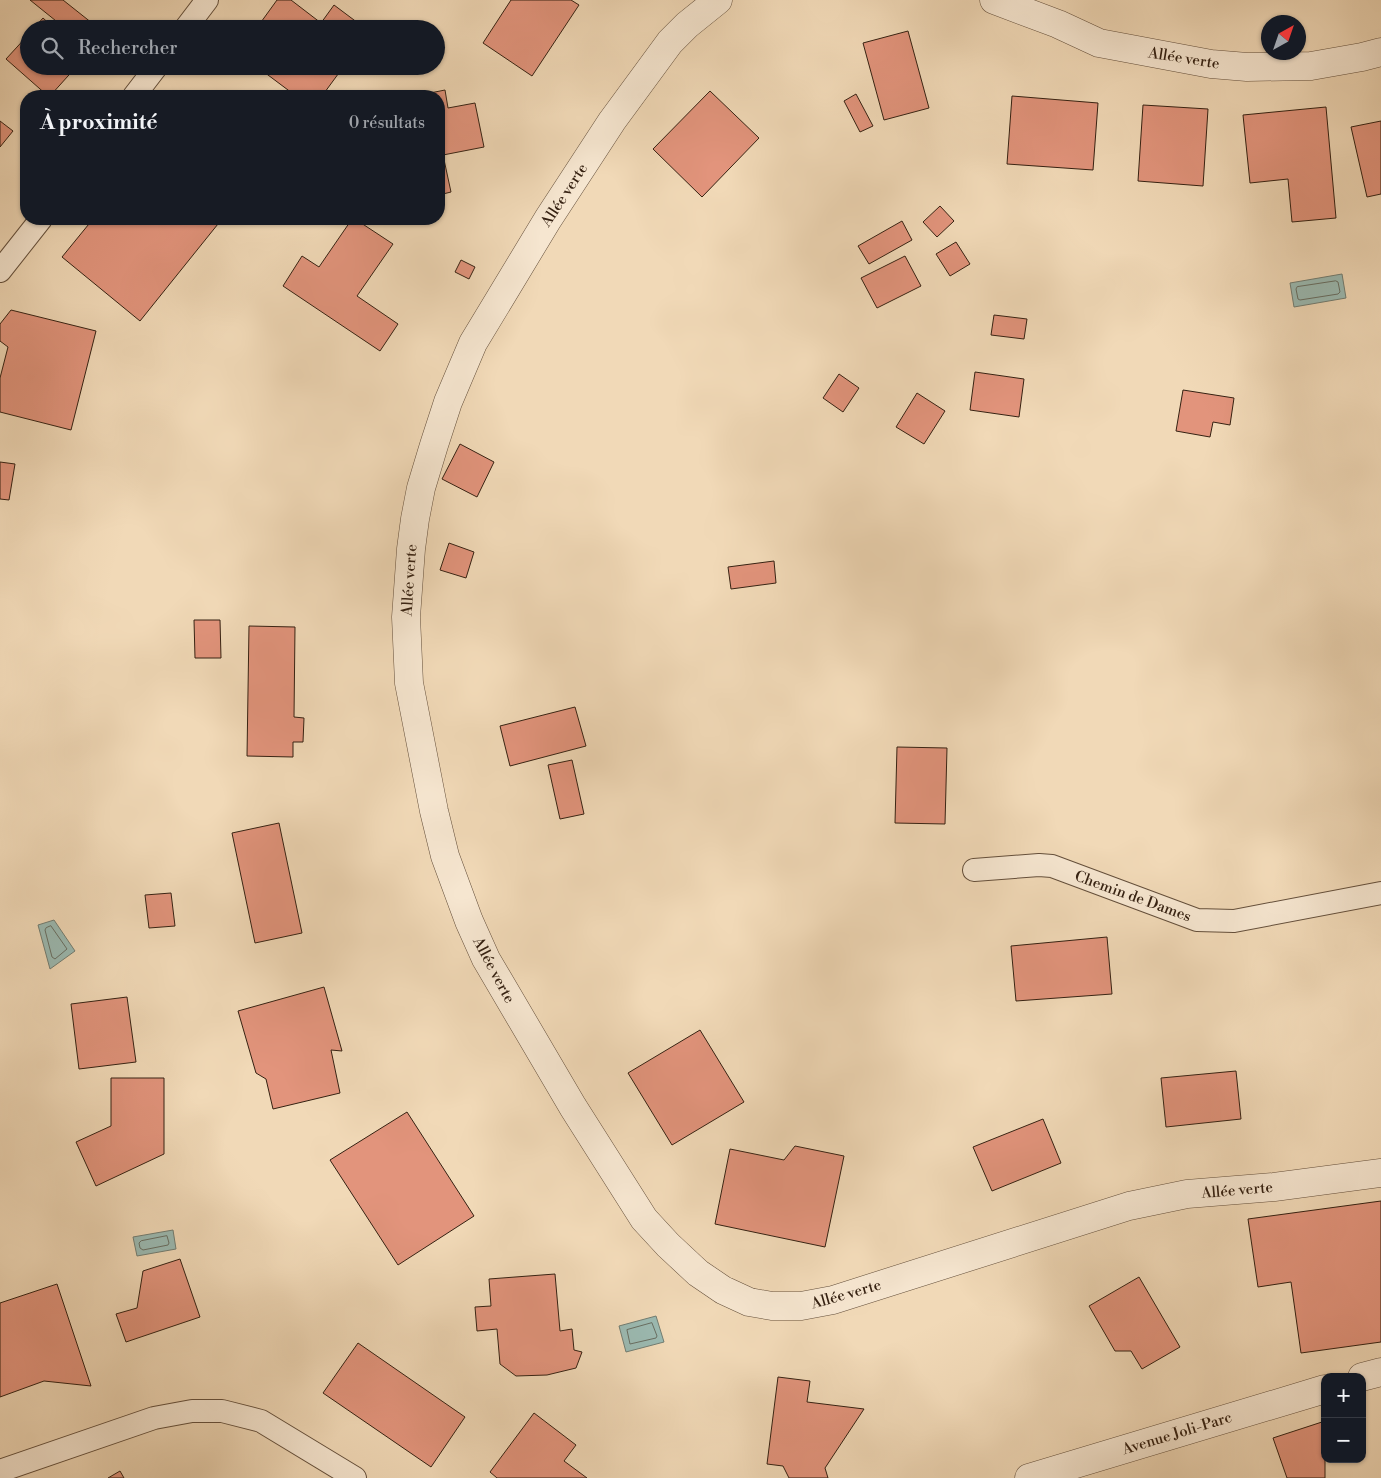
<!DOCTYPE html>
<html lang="fr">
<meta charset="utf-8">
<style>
:root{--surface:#171b24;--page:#242831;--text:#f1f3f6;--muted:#9ea1a6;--line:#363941}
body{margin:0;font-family:"Libre Bodoni",serif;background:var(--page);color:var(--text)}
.controls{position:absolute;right:15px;bottom:15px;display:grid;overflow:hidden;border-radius:10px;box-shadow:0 1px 4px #0004}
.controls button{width:45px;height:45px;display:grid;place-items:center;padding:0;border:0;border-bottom:1px solid var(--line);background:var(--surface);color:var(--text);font:25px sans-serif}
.compass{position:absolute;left:1261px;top:15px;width:45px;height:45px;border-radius:50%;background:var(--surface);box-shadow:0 1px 4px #0004;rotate:40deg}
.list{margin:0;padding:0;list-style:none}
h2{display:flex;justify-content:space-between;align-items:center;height:65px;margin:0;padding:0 20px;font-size:21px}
h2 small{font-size:16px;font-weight:400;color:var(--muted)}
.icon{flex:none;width:28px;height:28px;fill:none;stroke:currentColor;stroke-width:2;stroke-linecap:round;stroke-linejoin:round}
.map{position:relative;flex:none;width:1381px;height:1478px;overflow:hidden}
.search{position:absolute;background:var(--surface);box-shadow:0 1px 4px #0004;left:20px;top:20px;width:425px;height:55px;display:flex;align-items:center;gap:12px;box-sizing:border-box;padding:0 18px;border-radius:28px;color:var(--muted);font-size:19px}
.panel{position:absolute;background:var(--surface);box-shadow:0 1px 4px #0004;left:20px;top:90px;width:425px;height:135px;border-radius:20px}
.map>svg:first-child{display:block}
</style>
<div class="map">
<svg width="1381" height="1478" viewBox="0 0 1381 1478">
<rect width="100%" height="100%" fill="#f1d9b7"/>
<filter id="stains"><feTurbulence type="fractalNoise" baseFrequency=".004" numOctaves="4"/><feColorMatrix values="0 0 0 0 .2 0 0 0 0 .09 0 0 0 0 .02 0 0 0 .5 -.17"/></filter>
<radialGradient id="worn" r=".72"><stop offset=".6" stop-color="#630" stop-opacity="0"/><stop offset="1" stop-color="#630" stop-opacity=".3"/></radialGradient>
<g fill="#9bbab2" stroke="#727d72">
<polygon points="1342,274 1346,298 1294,307 1290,283"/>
<polygon points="54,920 75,951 50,969 38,925"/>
<polygon points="173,1230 176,1249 137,1256 133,1237"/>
<polygon points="656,1316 664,1342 626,1352 619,1326"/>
</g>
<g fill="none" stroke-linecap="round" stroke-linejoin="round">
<g stroke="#686e62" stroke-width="1">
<polygon points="1336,281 1338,282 1340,292 1338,294 1300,300 1298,299 1296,289 1297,287"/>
<polygon points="51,926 67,949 55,959 52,957 45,930 46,928"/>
<polygon points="167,1236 169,1243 168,1245 143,1250 140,1248 139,1243 141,1241"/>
<polygon points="652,1323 657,1336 656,1338 630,1344 627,1330"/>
</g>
</g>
<g fill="#e2947c" stroke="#352112">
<polygon points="30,0 63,0 97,27 95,29 66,29"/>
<polygon points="277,0 291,0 321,23 334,5 366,29 256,29"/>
<polygon points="511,0 571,0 579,5 532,76 483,43"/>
<polygon points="43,18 55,29 33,29"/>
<polygon points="908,31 929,108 884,120 863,43"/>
<polygon points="29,34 29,66 77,66 50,96 48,96 6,59"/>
<polygon points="256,66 344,66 322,96 296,96"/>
<polygon points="445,90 448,108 475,103 484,147 443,155 451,192 439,195 439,96 415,96"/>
<polygon points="710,91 759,138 702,197 653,149"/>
<polygon points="856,94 873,126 860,132 844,101"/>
<polygon points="1012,96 1098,103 1093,170 1007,164"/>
<polygon points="1143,105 1208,109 1203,186 1138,181"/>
<polygon points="1326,107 1336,218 1292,222 1288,179 1250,183 1243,115"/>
<polygon points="0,121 13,131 0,147"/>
<polygon points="1381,121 1381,194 1367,197 1351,127"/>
<polygon points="940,206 954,221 937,237 923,222"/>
<polygon points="93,219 222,219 140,321 62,257"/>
<polygon points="352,219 355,219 393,244 357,296 398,324 380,351 283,286 302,256 319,267"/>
<polygon points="902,221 912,240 869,264 858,246"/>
<polygon points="956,242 970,264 950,276 936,254"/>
<polygon points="905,256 921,286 877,308 861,278"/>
<polygon points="461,260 475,267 469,279 455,272"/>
<polygon points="11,310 96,331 71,430 0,412 0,378 8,347 0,341 0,324"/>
<polygon points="994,315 1027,319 1024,339 991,335"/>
<polygon points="975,372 1024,379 1019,417 970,410"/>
<polygon points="839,374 859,388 843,412 823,398"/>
<polygon points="1183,390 1234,398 1230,425 1213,422 1210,437 1176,431"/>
<polygon points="917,393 945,411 924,444 896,427"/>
<polygon points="460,444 494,462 477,497 442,479"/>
<polygon points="0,462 15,464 9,500 0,499"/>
<polygon points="449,543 474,552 466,578 440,570"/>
<polygon points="774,561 776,583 731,589 728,567"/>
<polygon points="194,620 220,620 221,658 195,658"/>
<polygon points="249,626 295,627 294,717 304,718 303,742 293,742 293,757 247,756"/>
<polygon points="575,707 586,746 510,766 500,726"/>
<polygon points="897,747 947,748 945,824 895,823"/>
<polygon points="572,760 584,814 560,819 548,765"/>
<polygon points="279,823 302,933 255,943 232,833"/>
<polygon points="171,893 175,926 149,928 145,895"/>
<polygon points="1107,937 1112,994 1016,1001 1011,946"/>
<polygon points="324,987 342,1051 331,1050 340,1093 273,1109 266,1079 256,1073 238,1011"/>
<polygon points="127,997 136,1062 79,1069 71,1004"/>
<polygon points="700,1030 744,1102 672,1145 628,1073"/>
<polygon points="1236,1071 1241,1119 1166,1127 1161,1078"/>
<polygon points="111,1078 164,1078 164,1154 96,1186 76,1142 111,1126"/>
<polygon points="407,1112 474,1216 398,1265 330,1160"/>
<polygon points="1043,1119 1061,1163 992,1191 973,1147"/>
<polygon points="795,1146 844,1156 825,1247 715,1224 730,1149 784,1160"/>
<polygon points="1381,1201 1381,1342 1301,1353 1291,1282 1258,1287 1248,1219"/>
<polygon points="180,1259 200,1317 126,1342 116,1314 137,1308 143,1271"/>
<polygon points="555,1274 560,1331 572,1329 574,1350 582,1352 576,1368 547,1375 516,1376 500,1364 497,1329 477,1331 475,1307 491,1306 489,1279"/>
<polygon points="1139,1277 1180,1347 1142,1369 1131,1351 1115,1351 1089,1306"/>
<polygon points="57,1284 91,1386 44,1381 0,1397 0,1303"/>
<polygon points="358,1343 465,1417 431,1467 323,1393"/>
<polygon points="778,1377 810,1381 807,1402 864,1409 825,1468 828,1478 789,1478 783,1466 767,1464"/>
<polygon points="534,1413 576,1445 564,1461 587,1478 497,1478 490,1472"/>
<polygon points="1325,1421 1325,1478 1287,1478 1273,1438"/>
<polygon points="120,1471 124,1478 108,1478"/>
</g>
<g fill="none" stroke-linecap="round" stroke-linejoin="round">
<defs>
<g id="minor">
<polyline points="185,29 207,0"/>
<polyline points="134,96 157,66"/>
<polyline points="0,271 41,219"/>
<polyline points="974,870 1039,865 1052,866 1197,920 1234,921 1381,893"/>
<polyline points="0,1471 154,1418 192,1411 222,1411 261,1421 355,1478"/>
</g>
<g id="tertiary">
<polyline points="718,0 687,25 670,42 612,121 548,219 473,343 448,402 434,445 421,488 415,519 411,549 406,617 409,683 434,811 445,856 469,921 486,959 573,1107 644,1219 668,1245 698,1273 723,1290 749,1302 772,1306 801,1306 833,1300 1129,1206 1187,1194 1274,1187 1381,1173"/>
<polyline points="994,0 1058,24 1099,43 1211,64 1247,67 1311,66 1362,57 1381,52"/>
<polyline points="1362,1377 1381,1372"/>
<polyline points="1029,1478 1325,1389"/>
</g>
</defs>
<use href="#minor" stroke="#644f3b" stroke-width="24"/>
<use href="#tertiary" stroke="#644f3b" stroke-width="29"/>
<use href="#minor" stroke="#f6e6d0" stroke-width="22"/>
<use href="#tertiary" stroke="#f6e6d0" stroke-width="28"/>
</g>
<g text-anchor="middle" stroke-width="5" stroke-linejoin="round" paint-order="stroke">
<g font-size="15" fill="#352112" stroke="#f6e6d0">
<text transform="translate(1184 58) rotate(9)" y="5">Allée verte</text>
<text transform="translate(564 195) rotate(-57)" y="5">Allée verte</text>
<text transform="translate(409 580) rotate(-86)" y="5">Allée verte</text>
<text transform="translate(1133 896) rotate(20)" y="5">Chemin de Dames</text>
<text transform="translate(494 970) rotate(62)" y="5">Allée verte</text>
<text transform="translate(1237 1190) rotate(-5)" y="5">Allée verte</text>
<text transform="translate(846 1294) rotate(-16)" y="5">Allée verte</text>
<text transform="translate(1177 1433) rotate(-17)" y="5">Avenue Joli-Parc</text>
</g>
</g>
<rect width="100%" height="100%" filter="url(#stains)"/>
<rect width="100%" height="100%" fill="url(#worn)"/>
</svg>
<div class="controls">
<button>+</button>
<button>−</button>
</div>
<svg class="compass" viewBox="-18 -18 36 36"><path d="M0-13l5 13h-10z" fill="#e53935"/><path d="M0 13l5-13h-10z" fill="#9ea1a6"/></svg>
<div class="search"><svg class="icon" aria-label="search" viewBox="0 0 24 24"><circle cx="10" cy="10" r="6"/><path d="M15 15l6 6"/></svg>Rechercher</div>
<section class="panel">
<h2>À proximité<small>0 résultats</small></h2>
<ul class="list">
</ul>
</section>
</div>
